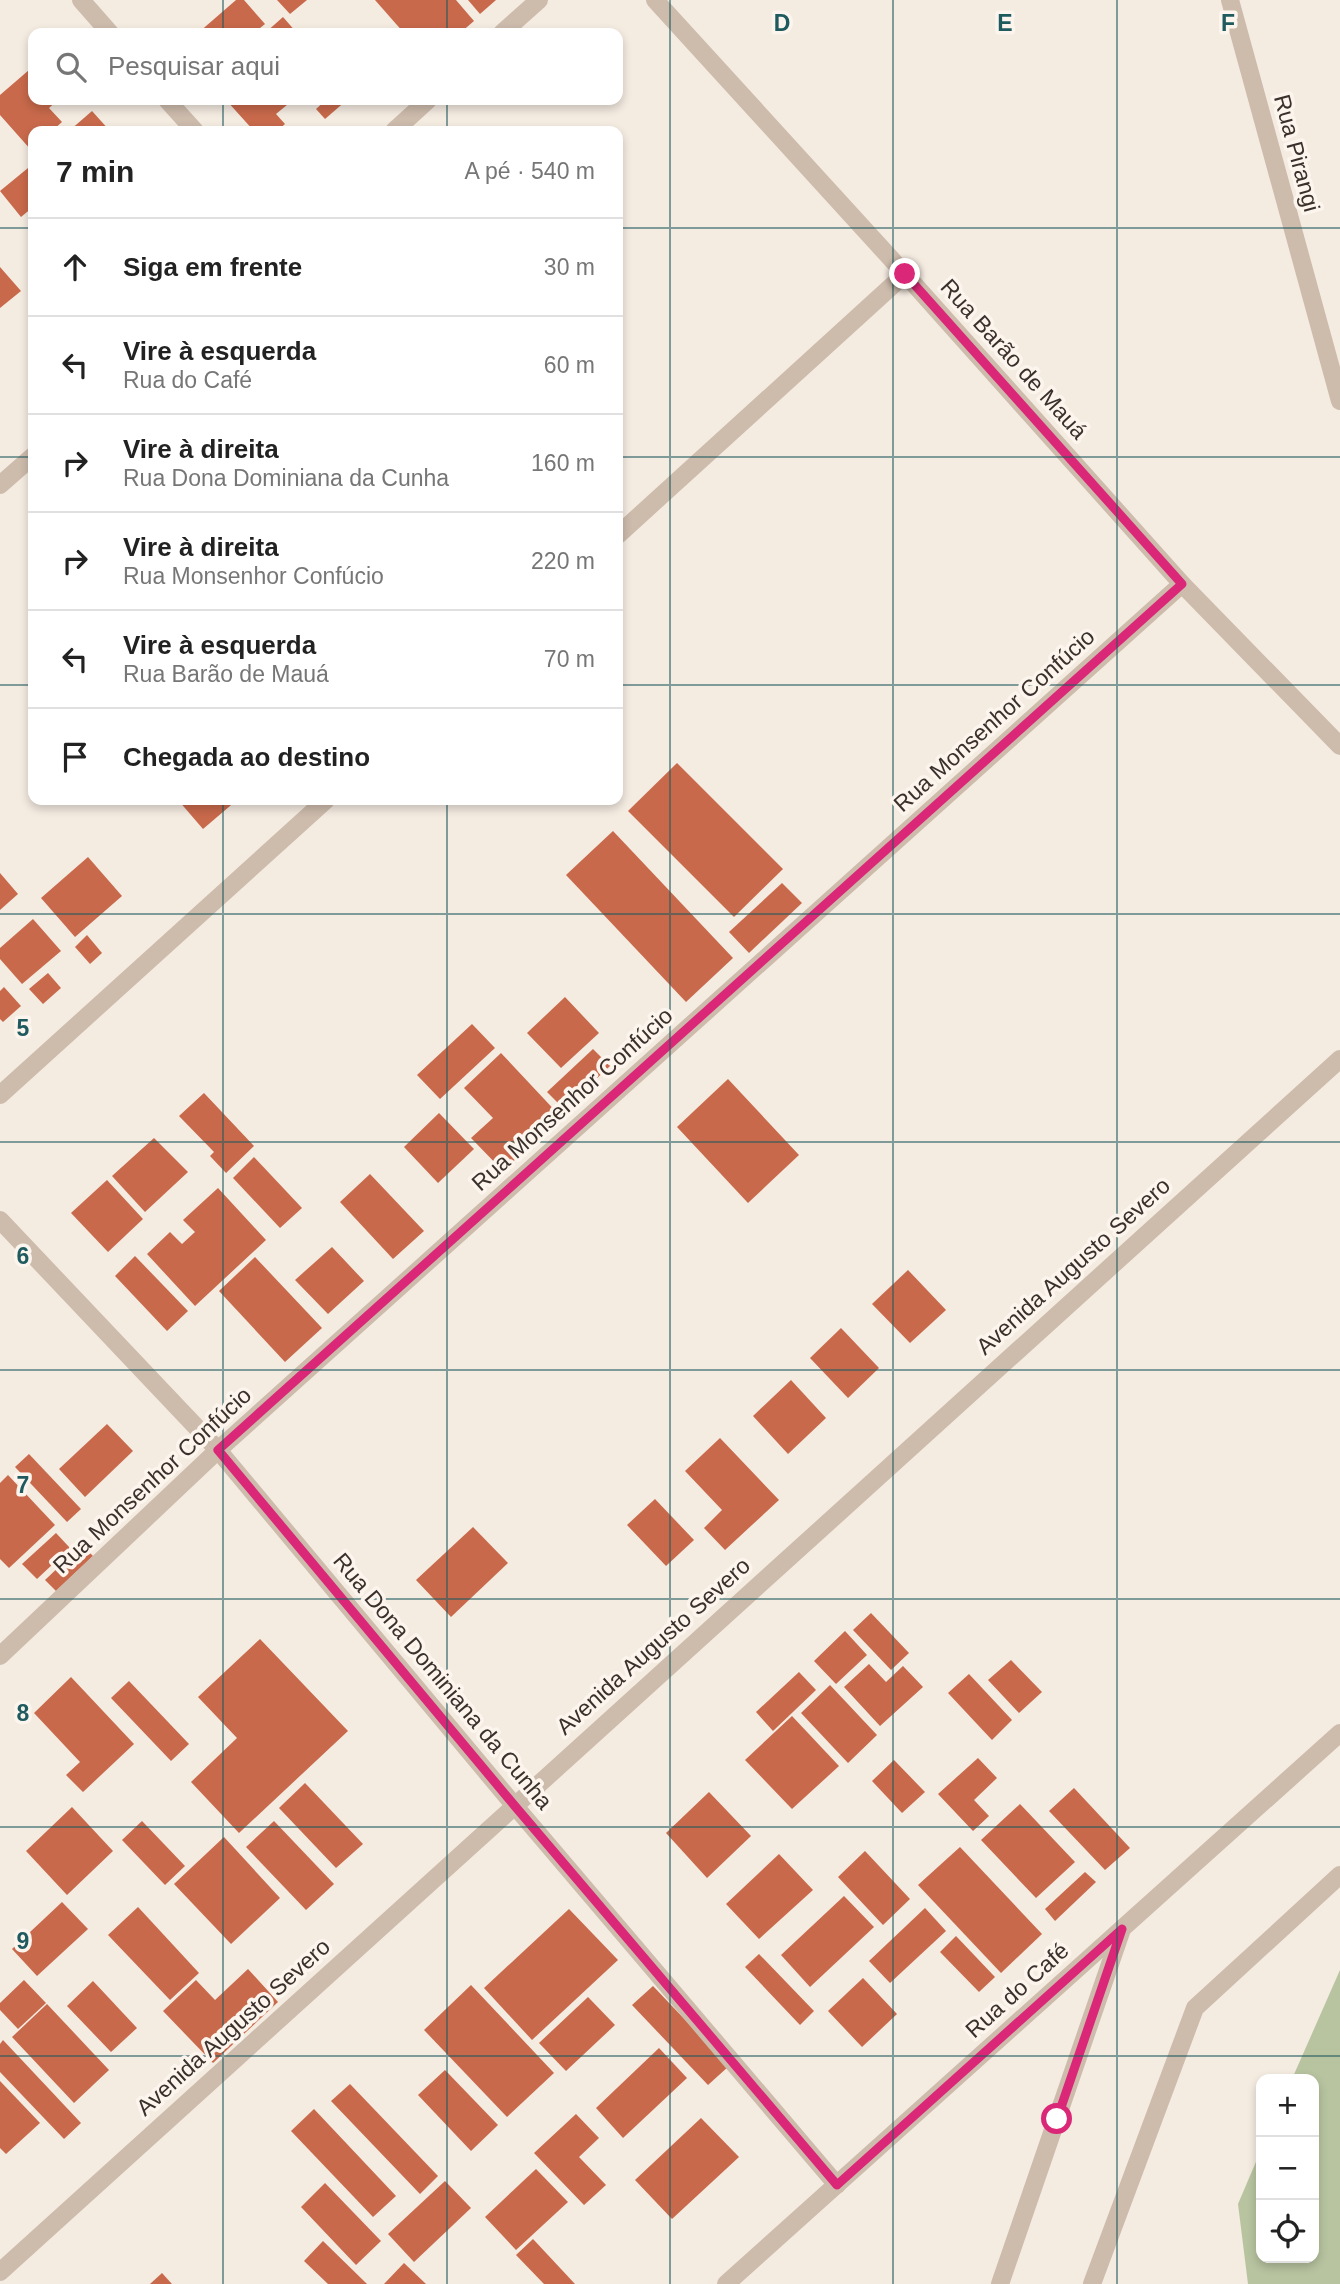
<!DOCTYPE html>
<html lang="pt">
<meta charset="utf-8">
<style>
:root{--surface:#fff;--page:#f2f2f2;--text:#222;--muted:#767676;--line:#e0e0e0}
body{margin:0;font-family:Helvetica,sans-serif;background:var(--page);color:var(--text)}
.controls{position:absolute;right:21px;bottom:21px;display:grid;overflow:hidden;border-radius:14px;box-shadow:0 4px 10px #0003}
.controls button{width:63px;height:63px;display:grid;place-items:center;padding:0;border:0;border-bottom:2px solid var(--line);background:var(--surface);color:var(--text);font:35px sans-serif}
.stop{position:absolute;width:21px;height:21px;margin:-16px;border:5px solid #db2777;border-radius:50%;background:#fff}
.stop.end{background:#db2777;border-color:#fff;box-shadow:0 2px 7px #0008}
.list{margin:0;padding:0;list-style:none}
h2{display:flex;justify-content:space-between;align-items:center;height:91px;margin:0;padding:0 28px;font-size:30px}
h2 small{font-size:23px;font-weight:400;color:var(--muted)}
.list li{display:grid;grid-template-columns:46px 1fr auto;gap:21px;align-items:center;box-sizing:border-box;height:98px;padding:0 28px;border-top:2px solid var(--line)}
.list b{display:block;font-size:26px;white-space:nowrap}
.list p{margin:0;font-size:23px;white-space:nowrap;color:var(--muted)}
.list em{font-size:23px;font-style:normal;color:var(--muted)}
.icon{flex:none;width:38px;height:38px;fill:none;stroke:currentColor;stroke-width:2;stroke-linecap:round;stroke-linejoin:round}
.map{position:relative;flex:none;width:1340px;height:2284px;overflow:hidden}
.search{position:absolute;background:var(--surface);box-shadow:0 4px 10px #0003;left:28px;top:28px;width:595px;height:77px;display:flex;align-items:center;gap:18px;box-sizing:border-box;padding:0 24px;border-radius:14px;color:var(--muted);font-size:26px}
.panel{position:absolute;background:var(--surface);box-shadow:0 4px 10px #0003;left:28px;top:126px;width:595px;height:679px;border-radius:14px}
.map>svg:first-child{display:block}
</style>
<div class="map">
<svg width="1340" height="2284" viewBox="0 0 1340 2284">
<rect width="100%" height="100%" fill="#f4ebe1"/>
<polygon fill="#b8c4a0" points="1340,1970 1340,2284 1248,2284 1238,2204 1261,2150 1261,2258 1314,2258 1314,2079 1292,2079"/>
<g fill="#c8694b">
<polygon points="236,0 244,0 265,24 254,33 198,33"/>
<polygon points="277,0 307,0 290,14"/>
<polygon points="375,0 456,0 474,21 460,33 404,33"/>
<polygon points="468,0 496,0 480,14"/>
<polygon points="283,17 297,33 265,33"/>
<polygon points="29,70 33,75 33,100 58,100 49,108 62,122 52,131 33,131 33,148 31,150 0,115 0,95"/>
<polygon points="226,100 293,100 276,114 285,124 277,131 254,131"/>
<polygon points="326,100 347,100 325,119 316,109"/>
<polygon points="92,111 110,131 69,131"/>
<polygon points="28,168 33,174 33,207 21,217 0,191"/>
<polygon points="0,267 21,291 0,308"/>
<polygon points="677,763 783,869 734,917 628,811"/>
<polygon points="178,800 237,800 203,829"/>
<polygon points="613,831 733,958 686,1002 566,875"/>
<polygon points="88,857 122,896 75,937 41,898"/>
<polygon points="0,873 18,894 0,910"/>
<polygon points="782,883 802,903 749,953 729,932"/>
<polygon points="33,919 61,951 22,984 0,959 0,948"/>
<polygon points="87,935 102,953 90,964 75,947"/>
<polygon points="48,973 61,988 43,1004 29,989"/>
<polygon points="4,987 21,1006 3,1022 0,1019 0,991"/>
<polygon points="565,997 599,1033 561,1068 527,1033"/>
<polygon points="472,1024 495,1048 440,1099 417,1075"/>
<polygon points="593,1049 610,1066 564,1109 547,1092"/>
<polygon points="501,1053 561,1117 503,1171 471,1138 493,1118 464,1088"/>
<polygon points="728,1079 799,1155 748,1203 677,1127"/>
<polygon points="204,1093 254,1146 226,1173 210,1156 214,1152 179,1116"/>
<polygon points="439,1113 474,1149 438,1183 404,1147"/>
<polygon points="154,1138 188,1172 145,1212 112,1176"/>
<polygon points="254,1157 302,1208 280,1228 233,1178"/>
<polygon points="370,1174 424,1231 393,1259 340,1202"/>
<polygon points="107,1180 143,1219 108,1252 71,1213"/>
<polygon points="218,1188 266,1240 195,1306 147,1254 170,1232 182,1244 195,1232 183,1220"/>
<polygon points="332,1247 364,1281 328,1314 295,1280"/>
<polygon points="135,1256 188,1311 167,1331 115,1276"/>
<polygon points="255,1257 322,1328 285,1362 219,1291"/>
<polygon points="908,1270 946,1310 910,1343 872,1304"/>
<polygon points="841,1328 879,1368 848,1398 810,1358"/>
<polygon points="791,1380 826,1418 788,1454 753,1416"/>
<polygon points="107,1424 133,1451 85,1497 59,1469"/>
<polygon points="720,1438 779,1500 725,1550 704,1528 722,1510 685,1471"/>
<polygon points="29,1454 81,1509 67,1522 15,1467"/>
<polygon points="8,1475 55,1525 9,1568 0,1559 0,1483"/>
<polygon points="655,1499 694,1540 666,1566 627,1525"/>
<polygon points="473,1527 508,1563 451,1617 416,1580"/>
<polygon points="56,1533 70,1548 37,1579 22,1564"/>
<polygon points="82,1545 93,1556 56,1591 45,1580"/>
<polygon points="871,1613 909,1653 891,1670 853,1630"/>
<polygon points="845,1631 867,1655 836,1684 814,1661"/>
<polygon points="260,1639 348,1731 239,1833 191,1782 237,1738 198,1697"/>
<polygon points="1011,1660 1042,1692 1019,1713 988,1680"/>
<polygon points="869,1664 886,1682 903,1666 923,1687 880,1726 844,1687"/>
<polygon points="799,1672 816,1690 773,1731 756,1712"/>
<polygon points="969,1674 1012,1720 992,1740 948,1693"/>
<polygon points="71,1677 134,1744 83,1792 66,1775 80,1762 34,1713"/>
<polygon points="129,1681 189,1744 171,1761 111,1698"/>
<polygon points="830,1685 877,1735 848,1763 801,1713"/>
<polygon points="792,1716 839,1766 792,1809 745,1760"/>
<polygon points="978,1758 997,1778 974,1800 989,1816 973,1831 938,1794"/>
<polygon points="894,1760 925,1792 902,1813 872,1781"/>
<polygon points="305,1783 363,1844 336,1868 279,1808"/>
<polygon points="1074,1788 1130,1848 1105,1870 1049,1811"/>
<polygon points="709,1792 751,1836 707,1878 666,1833"/>
<polygon points="1020,1804 1075,1862 1036,1898 981,1840"/>
<polygon points="72,1807 113,1851 67,1895 26,1851"/>
<polygon points="142,1821 185,1866 165,1885 122,1840"/>
<polygon points="274,1821 334,1884 306,1910 246,1847"/>
<polygon points="224,1837 280,1898 231,1944 174,1884"/>
<polygon points="960,1847 1042,1934 1001,1973 918,1885"/>
<polygon points="865,1851 910,1899 883,1925 838,1877"/>
<polygon points="779,1854 813,1890 759,1939 726,1904"/>
<polygon points="1085,1872 1096,1882 1055,1921 1045,1909"/>
<polygon points="844,1896 874,1927 810,1987 781,1955"/>
<polygon points="62,1902 88,1929 37,1976 12,1949"/>
<polygon points="138,1907 199,1973 170,2000 108,1935"/>
<polygon points="925,1908 946,1931 890,1983 869,1961"/>
<polygon points="569,1909 618,1960 532,2040 484,1988"/>
<polygon points="956,1936 995,1977 979,1992 940,1952"/>
<polygon points="759,1954 814,2011 800,2025 745,1967"/>
<polygon points="248,1969 278,2002 213,2063 163,2011 196,1980 215,2000"/>
<polygon points="863,1978 897,2014 862,2047 828,2011"/>
<polygon points="24,1980 46,2003 18,2029 0,2010 0,2003"/>
<polygon points="93,1981 137,2028 111,2052 67,2006"/>
<polygon points="471,1985 554,2073 507,2117 424,2030"/>
<polygon points="653,1986 729,2066 708,2085 632,2005"/>
<polygon points="588,1997 615,2025 566,2071 539,2043"/>
<polygon points="47,2004 109,2070 74,2103 12,2037"/>
<polygon points="3,2040 81,2123 64,2139 0,2072 0,2044"/>
<polygon points="659,2048 687,2078 623,2138 596,2108"/>
<polygon points="445,2070 498,2125 471,2151 418,2095"/>
<polygon points="0,2081 40,2123 6,2154 0,2148"/>
<polygon points="350,2084 438,2176 420,2194 331,2101"/>
<polygon points="314,2109 396,2196 373,2217 291,2131"/>
<polygon points="576,2114 599,2138 579,2157 606,2185 584,2205 534,2153"/>
<polygon points="701,2118 739,2157 672,2219 635,2180"/>
<polygon points="536,2169 568,2202 516,2250 485,2217"/>
<polygon points="445,2181 471,2208 414,2262 388,2234"/>
<polygon points="325,2183 381,2241 356,2265 301,2207"/>
<polygon points="533,2239 575,2284 544,2284 516,2255"/>
<polygon points="323,2241 367,2284 328,2284 304,2261"/>
<polygon points="404,2263 426,2284 384,2284"/>
<polygon points="162,2273 172,2284 150,2284"/>
</g>
<g fill="none" stroke-linecap="round" stroke-linejoin="round">
<g stroke="#cdbbac" stroke-width="18">
<polyline points="81,0 110,33"/>
<polyline points="655,0 905,274 1182,584 1340,746"/>
<polyline points="1230,0 1340,401"/>
<polyline points="502,33 539,0"/>
<polyline points="167,100 195,131"/>
<polyline points="394,131 428,100"/>
<polyline points="0,485 33,456"/>
<polyline points="618,535 905,274"/>
<polyline points="0,1095 326,800"/>
<polyline points="0,1220 218,1450 514,1805 837,2185"/>
<polyline points="0,1656 218,1450 1182,584"/>
<polyline points="0,2272 1340,1059"/>
<polyline points="726,2284 1340,1733"/>
<polyline points="1000,2284 1121,1932"/>
<polyline points="1092,2284 1195,2008 1340,1875"/>
</g>
</g>
<g fill="none" stroke-linecap="round" stroke-linejoin="round">
<polyline stroke="#db2777" stroke-width="9" points="905,274 1182,584 218,1450 514,1805 837,2185 1122,1929 1057,2119"/>
</g>
<path fill="none" stroke="#1f5a5e" stroke-width="2" stroke-opacity="0.55" d="M223,0V33M447,0V33M670,0V2284M893,0V2284M1117,0V2284M223,100V131M447,100V131M0,228H33M618,228H1340M0,457H33M618,457H1340M0,685H33M618,685H1340M223,800V2284M447,800V2284M0,914H1340M0,1142H1340M0,1370H1340M0,1599H1340M0,1827H1340M0,2056H1340"/>
<g text-anchor="middle" stroke-width="7" stroke-linejoin="round" paint-order="stroke">
<g font-size="23" fill="#3b302b" stroke="#fbf5ee">
<text transform="translate(1297 153) rotate(75)" y="8">Rua Pirangi</text>
<text transform="translate(1014 359) rotate(48)" y="8">Rua Barão de Mauá</text>
<text transform="translate(994 720) rotate(-42)" y="8">Rua Monsenhor Confúcio</text>
<text transform="translate(572 1099) rotate(-42)" y="8">Rua Monsenhor Confúcio</text>
<text transform="translate(1073 1266) rotate(-42)" y="8">Avenida Augusto Severo</text>
<text transform="translate(152 1480) rotate(-43)" y="8">Rua Monsenhor Confúcio</text>
<text transform="translate(653 1646) rotate(-42)" y="8">Avenida Augusto Severo</text>
<text transform="translate(443 1681) rotate(50)" y="8">Rua Dona Dominiana da Cunha</text>
<text transform="translate(1017 1990) rotate(-42)" y="8">Rua do Café</text>
<text transform="translate(233 2027) rotate(-42)" y="8">Avenida Augusto Severo</text>
</g>
</g>
<g font-size="23" text-anchor="middle" font-weight="bold" fill="#1f5a5e" stroke="#fbf5ee" stroke-width="7" stroke-linejoin="round" paint-order="stroke">
<text x="782" y="31">D</text>
<text x="1005" y="31">E</text>
<text x="1228" y="31">F</text>
<text x="23" y="1036">5</text>
<text x="23" y="1264">6</text>
<text x="23" y="1493">7</text>
<text x="23" y="1721">8</text>
<text x="23" y="1949">9</text>
</g>
</svg>
<div class="controls">
<button>+</button>
<button>−</button>
<button><svg class="icon" aria-label="locate" viewBox="0 0 24 24"><circle cx="12" cy="12" r="6"/><path d="M12 2v4M12 18v4M2 12h4M18 12h4"/></svg></button>
</div>
<div class="stop" style="left:1057px;top:2119px"></div>
<div class="stop end" style="left:905px;top:274px"></div>
<div class="search"><svg class="icon" aria-label="search" viewBox="0 0 24 24"><circle cx="10" cy="10" r="6"/><path d="M15 15l6 6"/></svg>Pesquisar aqui</div>
<section class="panel">
<h2>7 min<small>A pé · 540 m</small></h2>
<ul class="list">
<li><svg class="icon" aria-label="ahead" viewBox="0 0 24 24"><path d="M12 20V5M6 11l6-6 6 6"/></svg><div><b>Siga em frente</b></div><em>30 m</em></li>
<li><svg class="icon" aria-label="left" viewBox="0 0 24 24"><path d="M17 20v-9H6M10 6l-5 5 5 5"/></svg><div><b>Vire à esquerda</b><p>Rua do Café</p></div><em>60 m</em></li>
<li><svg class="icon" aria-label="right" viewBox="0 0 24 24"><path d="M7 20v-9h11M14 6l5 5-5 5"/></svg><div><b>Vire à direita</b><p>Rua Dona Dominiana da Cunha</p></div><em>160 m</em></li>
<li><svg class="icon" aria-label="right" viewBox="0 0 24 24"><path d="M7 20v-9h11M14 6l5 5-5 5"/></svg><div><b>Vire à direita</b><p>Rua Monsenhor Confúcio</p></div><em>220 m</em></li>
<li><svg class="icon" aria-label="left" viewBox="0 0 24 24"><path d="M17 20v-9H6M10 6l-5 5 5 5"/></svg><div><b>Vire à esquerda</b><p>Rua Barão de Mauá</p></div><em>70 m</em></li>
<li><svg class="icon" aria-label="arrive" viewBox="0 0 24 24"><path d="M6 21V4h12l-3 4 3 4H6"/></svg><div><b>Chegada ao destino</b></div></li>
</ul>
</section>
</div>
